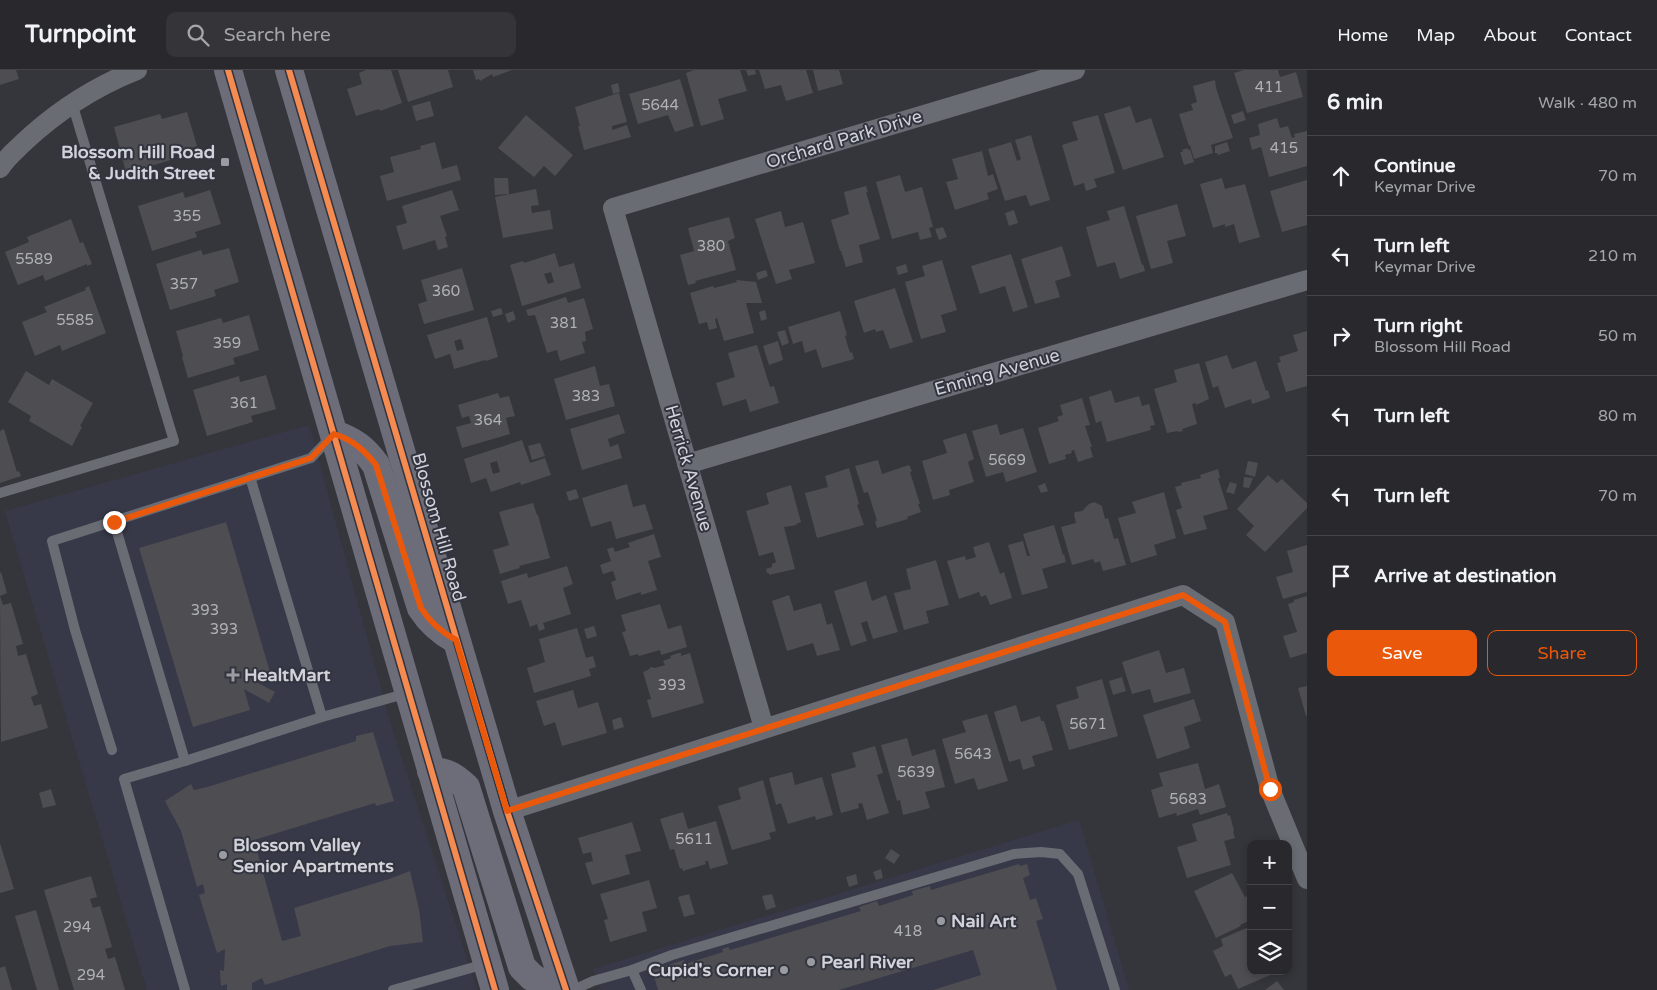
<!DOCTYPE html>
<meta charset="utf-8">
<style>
:root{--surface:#28282d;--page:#343439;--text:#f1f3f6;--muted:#a5a6aa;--line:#444449;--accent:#ea580c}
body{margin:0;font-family:"Varela Round",sans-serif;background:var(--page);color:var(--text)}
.controls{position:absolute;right:15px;bottom:15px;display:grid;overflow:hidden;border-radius:10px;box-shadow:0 2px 8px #0003}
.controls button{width:45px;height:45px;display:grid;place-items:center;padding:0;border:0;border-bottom:1px solid var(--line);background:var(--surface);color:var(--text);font:25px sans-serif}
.stop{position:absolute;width:15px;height:15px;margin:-11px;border:4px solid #ea580c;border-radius:50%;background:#fff}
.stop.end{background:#ea580c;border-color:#fff;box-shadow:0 1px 5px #0008}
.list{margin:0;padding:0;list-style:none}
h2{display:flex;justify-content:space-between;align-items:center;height:65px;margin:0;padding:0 20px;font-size:21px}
h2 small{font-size:16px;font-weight:400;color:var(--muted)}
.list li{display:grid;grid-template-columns:32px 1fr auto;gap:15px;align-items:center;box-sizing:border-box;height:80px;padding:0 20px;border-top:1px solid var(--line)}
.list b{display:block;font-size:19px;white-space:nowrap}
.list p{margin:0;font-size:16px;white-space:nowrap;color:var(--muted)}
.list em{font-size:16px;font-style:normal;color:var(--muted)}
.actions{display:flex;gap:10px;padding:15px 20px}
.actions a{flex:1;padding:11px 0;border:1px solid var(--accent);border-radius:10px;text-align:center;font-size:18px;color:var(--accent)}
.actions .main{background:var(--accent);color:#fff}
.icon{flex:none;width:28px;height:28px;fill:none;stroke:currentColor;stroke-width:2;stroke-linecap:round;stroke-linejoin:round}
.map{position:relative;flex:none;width:1307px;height:920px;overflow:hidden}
header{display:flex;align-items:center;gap:30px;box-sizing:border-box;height:70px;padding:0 25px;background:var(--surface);border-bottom:1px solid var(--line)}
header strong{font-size:24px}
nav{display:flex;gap:28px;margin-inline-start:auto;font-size:18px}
.search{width:350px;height:45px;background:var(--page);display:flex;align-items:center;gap:12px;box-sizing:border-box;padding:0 18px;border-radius:10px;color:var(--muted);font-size:19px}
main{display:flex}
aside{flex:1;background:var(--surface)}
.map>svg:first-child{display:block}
</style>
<header>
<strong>Turnpoint</strong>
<div class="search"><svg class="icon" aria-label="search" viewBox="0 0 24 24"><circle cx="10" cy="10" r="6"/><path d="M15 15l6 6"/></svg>Search here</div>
<nav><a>Home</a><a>Map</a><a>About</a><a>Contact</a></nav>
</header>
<main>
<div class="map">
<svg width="1307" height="920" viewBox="0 0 1307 920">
<rect width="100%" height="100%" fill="#35363c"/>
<g fill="#373949">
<polygon points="309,355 391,655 477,920 147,920 5,441"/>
<polygon points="1079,750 1129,920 601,920 593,899"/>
</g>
<g fill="#4d4d52" fill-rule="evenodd">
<polygon points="0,0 16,0 19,9 0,15"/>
<polygon points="366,0 391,0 402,33 380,41 379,39 356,46 347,19 362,14 359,3"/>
<polygon points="398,0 448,0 453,17 408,32"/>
<polygon points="473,0 512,0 493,7 492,4 480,11 479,9 476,10"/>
<polygon points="694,0 740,0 747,21 718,29 724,49 701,56 686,3"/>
<polygon points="746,0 755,0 756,4 748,6"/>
<polygon points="759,0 806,0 813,23 786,31 781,15 765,19"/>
<polygon points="813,0 839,0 843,14 818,21"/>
<polygon points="1244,0 1278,0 1280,7 1296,2 1303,27 1247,43 1234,3"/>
<polygon points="680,9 694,56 675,62 668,45 638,54 629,24"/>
<polygon points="1215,10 1216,18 1233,68 1211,75 1213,83 1194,89 1190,75 1189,76 1179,44 1193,40 1191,34 1197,32 1193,16"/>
<polygon points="618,13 620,22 613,24 611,15"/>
<polygon points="619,23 627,52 612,56 612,60 627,55 631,67 584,80 578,56 580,56 575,37"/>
<polygon points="430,31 434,46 416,51 412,36"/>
<polygon points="1130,36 1136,53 1151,48 1164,87 1123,100 1104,44"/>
<polygon points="1243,41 1246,50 1234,54 1231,45"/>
<polygon points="187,42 197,76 172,84 174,89 131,102 132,105 127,106 114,57 160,44 162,49"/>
<polygon points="526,45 573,85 555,106 544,96 534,107 498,78"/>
<polygon points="1098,45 1115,103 1094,109 1097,117 1086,121 1084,113 1074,116 1062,75 1078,70 1072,52"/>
<polygon points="1277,48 1280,58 1288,56 1292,68 1295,67 1294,64 1307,61 1307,96 1269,107 1261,77 1252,80 1249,68 1260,65 1258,54"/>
<polygon points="1031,65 1050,130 1030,136 1026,125 1005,131 988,79 1011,72 1017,91 1021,89 1015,70"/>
<polygon points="435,72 442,99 457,95 461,110 387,131 380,106 394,102 390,87 421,79 420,76"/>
<polygon points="1227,72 1230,81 1218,85 1217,83 1215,83 1215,76"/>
<polygon points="1187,78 1188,80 1190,79 1194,92 1184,95 1180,82 1183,82 1182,80"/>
<polygon points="982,81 988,106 993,104 998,119 987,123 989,129 955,140 946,112 958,109 952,89"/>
<polygon points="900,105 905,122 922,117 933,157 929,158 932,167 920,170 918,162 892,169 876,112"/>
<polygon points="494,108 508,108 509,124 495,125"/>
<polygon points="1222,108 1225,119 1245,114 1260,167 1239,173 1234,154 1225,157 1225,154 1213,158 1200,114"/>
<polygon points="1307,110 1307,155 1282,162 1270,121"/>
<polygon points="866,116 868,122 866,122 880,169 859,175 863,192 846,197 841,181 840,181 831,150 849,144 844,122"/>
<polygon points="536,119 539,135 531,136 532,143 550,140 553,159 503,168 495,127"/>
<polygon points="210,120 221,154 195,162 197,167 152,181 138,136 183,122 185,128"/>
<polygon points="452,120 459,140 440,146 447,166 445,167 448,177 438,180 435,170 403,180 396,156 407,153 402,136"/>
<polygon points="1177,134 1186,166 1167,171 1173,193 1151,199 1136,146"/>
<polygon points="1124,136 1142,195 1143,194 1145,201 1120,209 1115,192 1097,197 1086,157 1110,150 1107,141"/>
<polygon points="1014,140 1018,153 1009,156 1005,143"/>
<polygon points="781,141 785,157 803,152 815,193 789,200 792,209 776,214 755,149"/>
<polygon points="729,147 735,168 728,171 736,200 695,211 696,213 688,215 680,185 694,181 688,158"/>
<polygon points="71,149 80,173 83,172 92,194 87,196 87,194 45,211 43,205 18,215 5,182 29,172 27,167"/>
<polygon points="943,157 947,167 939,170 935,159"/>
<polygon points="1062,176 1071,206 1055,211 1060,227 1035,234 1021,189"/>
<polygon points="229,178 239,212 214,220 216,226 170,240 156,194 201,180 203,185"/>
<path d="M555,183L559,197L574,193L581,218L522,236L510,195L523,191L524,193ZM551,202L554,212L548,214L544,204Z"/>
<polygon points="1011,184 1028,237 1013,242 1005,216 980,224 971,196"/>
<polygon points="942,190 957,240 941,245 946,262 921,269 905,212 925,206 922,196"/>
<polygon points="906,194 908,202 898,205 896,197"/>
<polygon points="462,198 474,240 424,254 418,234 427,231 421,210"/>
<polygon points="766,200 768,206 758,210 756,203"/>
<polygon points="736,210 756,212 762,233 746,233 754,263 724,271 717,248 715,249 717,258 709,260 707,252 699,254 690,223 713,216 714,218 737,212"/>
<polygon points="89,216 106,263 62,281 60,275 35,286 22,252 47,242 44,237 86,220 85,218"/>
<polygon points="895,218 913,272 890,279 883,260 876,262 875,259 864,263 854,231"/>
<polygon points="566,227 568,233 584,228 593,259 585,262 586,271 582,272 585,283 560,291 557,280 547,283 535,245 528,246 526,240"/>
<polygon points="501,238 503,244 493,247 491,241"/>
<polygon points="765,240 767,249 761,251 759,242"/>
<polygon points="513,241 516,249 508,253 505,244"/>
<polygon points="840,241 847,265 845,266 850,283 852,282 854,289 822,298 816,279 805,283 802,271 793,274 788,257"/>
<polygon points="249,245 259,280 233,288 235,294 188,308 182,287 183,286 176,261 221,248 223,253"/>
<path d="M487,247L498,287L486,291L485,290L454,299L450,284L435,289L427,265ZM461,269L464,279L457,281L454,271Z"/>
<polygon points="785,260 789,273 782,276 777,262"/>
<polygon points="1307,261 1307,316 1286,322 1277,293 1281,292 1279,287 1298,281 1293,265"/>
<polygon points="778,271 783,290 769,295 763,276"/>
<polygon points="757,275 770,317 774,316 779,333 750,342 746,329 723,336 716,313 735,307 728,283"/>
<polygon points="1227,285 1232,299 1256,291 1266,321 1268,320 1270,328 1252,334 1251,329 1225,338 1218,316 1213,318 1205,292"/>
<polygon points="1199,293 1209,329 1196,335 1196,333 1192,334 1197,354 1182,359 1183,361 1178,362 1178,361 1167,363 1154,319 1177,312 1174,300"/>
<polygon points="595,296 600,316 609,314 615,336 566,350 554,309"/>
<polygon points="26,301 49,315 52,309 93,333 80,356 82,357 72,376 29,351 31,346 8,332"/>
<polygon points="266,305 276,339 251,346 253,352 207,366 193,320 239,306 240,312"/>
<polygon points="1111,320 1115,333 1139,326 1142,336 1149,334 1155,355 1150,356 1151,360 1107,372 1101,351 1096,353 1089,327"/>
<polygon points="498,323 500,328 509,326 515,346 506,348 510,364 462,378 456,357 471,353 469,346 462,348 458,335"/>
<polygon points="1082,328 1090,355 1085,356 1092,377 1090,377 1093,387 1078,392 1074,380 1071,381 1072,383 1065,385 1066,389 1049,394 1038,358 1059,351 1057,347 1063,345 1060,335"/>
<polygon points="619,344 625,363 608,369 610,377 618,374 622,388 582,400 570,359"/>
<polygon points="997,354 1000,365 1023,358 1037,402 1006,412 1003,402 986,407 972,361"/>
<polygon points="4,359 17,402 19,401 21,406 0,413 0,361"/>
<polygon points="966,363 974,389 968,392 974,412 949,420 950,425 933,430 922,391 947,383 943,370"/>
<path d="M522,370L530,393L545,388L551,405L521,415L520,412L491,422L486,408L471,413L464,389ZM497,391L500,402L493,404L490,393Z"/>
<polygon points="540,373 545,386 532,390 528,376"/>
<polygon points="878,390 882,404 909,395 912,401 910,402 920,434 918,434 921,442 907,447 908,449 877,458 875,451 877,451 868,422 864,423 855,396"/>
<polygon points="1248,391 1258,393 1255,407 1245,404"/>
<polygon points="849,398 859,434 857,435 864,455 817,468 805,423 828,417 825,406"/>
<polygon points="1218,399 1220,408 1218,408 1228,439 1203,446 1207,459 1184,465 1176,440 1182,438 1175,417 1182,415 1181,413 1201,408 1200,405"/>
<polygon points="1268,405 1277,413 1282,409 1307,433 1307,438 1265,482 1246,465 1254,456 1237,439"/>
<polygon points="1244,407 1253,408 1249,418 1243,417"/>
<polygon points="1230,412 1237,414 1234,424 1226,422"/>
<polygon points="1045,413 1048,421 1041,423 1038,416"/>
<polygon points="627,414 633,437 645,434 653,459 616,469 611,451 591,457 582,428"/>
<polygon points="791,415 801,452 796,454 797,455 784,457 795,499 769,505 769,503 767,503 766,499 772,497 772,494 776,492 773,482 759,486 746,441 769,434 766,423"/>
<polygon points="576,419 579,428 569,431 566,422"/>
<polygon points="1164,422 1176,468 1154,475 1157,485 1131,493 1118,448 1136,443 1132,432"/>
<polygon points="1094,432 1102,436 1105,449 1108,448 1114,469 1118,468 1126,495 1103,501 1100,491 1095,493 1093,489 1072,495 1061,457 1076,453 1074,445 1075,442 1082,441 1089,434"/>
<polygon points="533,433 537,445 538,445 550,488 519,496 520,498 500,504 493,480 509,475 499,442"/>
<polygon points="226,452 270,602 249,608 275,622 269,633 244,619 250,640 193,657 139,478"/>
<polygon points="1054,455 1063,485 1064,484 1066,492 1042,499 1048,518 1022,525 1008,475 1023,471 1027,486 1030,486 1023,464"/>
<polygon points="654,464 661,487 648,491 657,520 641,525 641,522 616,530 611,512 616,510 613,501 603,504 600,495 611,491 607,479 613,477 615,482 630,477 628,473"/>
<polygon points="989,472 1000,504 1004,502 1012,528 990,535 986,525 981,527 979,522 959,529 947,491 965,486 966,490 976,487 973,477"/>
<polygon points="1307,475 1307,522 1283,529 1276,507 1293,502 1287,481"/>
<polygon points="936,490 949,535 926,541 929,553 904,560 894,523 911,519 906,499"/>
<polygon points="567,496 573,514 563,518 571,544 543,553 545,559 539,561 537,554 530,557 521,530 508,534 501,511 527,503 528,508"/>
<polygon points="1,502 7,523 0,526 0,503"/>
<polygon points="866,511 872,531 886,525 898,562 873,569 867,551 861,553 867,571 851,576 834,521"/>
<polygon points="789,525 794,541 821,533 827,555 832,553 840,580 817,586 813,573 787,581 772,531"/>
<polygon points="0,526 3,535 11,533 23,574 16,576 18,586 26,584 38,624 31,627 34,636 41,634 48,658 1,672"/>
<polygon points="1307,526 1307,583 1290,588 1283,566 1297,562 1288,534 1294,532 1294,530"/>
<polygon points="660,534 668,559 681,555 687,577 661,585 660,580 639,586 638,584 630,586 622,562 626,561 621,545"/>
<polygon points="594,556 597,566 587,569 584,559"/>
<polygon points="577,558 586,588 593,586 596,597 589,599 591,606 534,623 527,598 545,592 539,569"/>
<polygon points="1159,580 1166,603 1184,598 1191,623 1154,633 1150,619 1132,624 1122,592"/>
<polygon points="678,583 681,583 681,586 690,583 704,633 652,648 647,630 651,629 643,602 648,600 651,597 655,598 665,595 663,591 671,588 670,586"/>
<polygon points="1122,607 1126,621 1113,625 1109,611"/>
<polygon points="1102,609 1118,666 1069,680 1056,635 1079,628 1076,617"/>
<polygon points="1307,616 1307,646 1306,646 1298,618"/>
<polygon points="573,620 578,638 598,632 607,663 562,676 555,652 544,656 536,631"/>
<polygon points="1194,629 1201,651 1184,657 1190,678 1157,689 1143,645"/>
<polygon points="1016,635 1021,652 1040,646 1041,651 1044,651 1053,680 1032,686 1035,696 1023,700 1020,689 1009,692 994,642"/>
<polygon points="987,644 1008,711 978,720 974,708 955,714 942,669 966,662 962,651"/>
<polygon points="621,647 624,657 614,660 612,650"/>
<polygon points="373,662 394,731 376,736 375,733 254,770 282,871 301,866 294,838 389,809 410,801 419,839 423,872 390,876 265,915 262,908 252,913 252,920 227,920 227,914 221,916 220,900 224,901 225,879 217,883 199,825 205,823 203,814 197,817 181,761 165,731 191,714 194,720 207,717 356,671 356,666"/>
<polygon points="907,668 912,686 935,679 945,717 925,722 930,738 903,745 900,730 897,731 881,675"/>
<polygon points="875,676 883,703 877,705 889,743 867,750 862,733 858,734 859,738 841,743 831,704 856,697 852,683"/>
<polygon points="1198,693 1205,719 1219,714 1226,737 1200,745 1198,739 1177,746 1176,743 1159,748 1151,720 1163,716 1159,703"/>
<polygon points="792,702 795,715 822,707 833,745 816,750 815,746 788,754 781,733 776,735 769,708"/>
<polygon points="763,710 776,761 769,763 771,769 732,780 718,736 741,729 738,718"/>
<polygon points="51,719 56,735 43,738 39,723"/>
<polygon points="683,742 688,759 716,751 728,794 710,799 708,791 705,791 706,794 683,801 682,798 680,799 674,779 670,780 660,749"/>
<polygon points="1227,743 1228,746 1230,745 1234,761 1233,762 1235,768 1224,771 1231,795 1187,808 1177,777 1197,771 1192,754"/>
<polygon points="632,752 641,781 625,785 630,804 592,815 585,793 593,791 591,782 583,784 578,768"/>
<polygon points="0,773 14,819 0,823"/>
<polygon points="891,779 900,785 894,794 885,788"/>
<polygon points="1019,794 1020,796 1027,794 1030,805 1023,808 1030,830 1036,828 1043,849 1036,851 1057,920 933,920 981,905 973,880 839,920 658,920 652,900 684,890 685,894 723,882 722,879 728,877 730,880 861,841 859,837 877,831 879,836 913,825 912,821 930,816 931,820"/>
<polygon points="881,799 883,808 876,810 873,802"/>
<polygon points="1232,803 1245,827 1251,824 1251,850 1240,855 1241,856 1216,868 1194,821"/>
<polygon points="856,804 858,814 849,817 846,807"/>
<polygon points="91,806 97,827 90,829 93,838 100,836 112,877 105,879 108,889 115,887 125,920 74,920 44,820"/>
<polygon points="649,810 657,838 642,842 647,861 610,872 604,850 608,849 600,824"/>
<polygon points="689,824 695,844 684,847 678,827"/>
<polygon points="772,824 776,837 766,840 762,826"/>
<polygon points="36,840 59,920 37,920 15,846"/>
<polygon points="1251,856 1251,901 1275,901 1275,903 1238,919 1231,904 1225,907 1213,881 1223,876 1221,869"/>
<polygon points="5,896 12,920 0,920 0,898"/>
<polygon points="1277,911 1284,920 1265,920"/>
</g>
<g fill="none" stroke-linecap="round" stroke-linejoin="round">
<g stroke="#6a6c74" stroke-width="10">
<polyline points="0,423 174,371 72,33"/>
<polyline points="114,452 185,691 322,647 250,407"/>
<polyline points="322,647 408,623"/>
<polyline points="112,680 75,560 52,471 311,388 332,366"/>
<polyline points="185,691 124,709 185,920"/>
<polyline points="632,900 672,885 1014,784 1041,782 1060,784 1078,804 1115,920"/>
<polyline points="393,920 485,894"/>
<polyline points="573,920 593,911 632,900 641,920"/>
</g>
<g stroke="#6a6c74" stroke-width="20">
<path d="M0,98C6,88 15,81 23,73C57,41 94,17 137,0"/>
<polyline points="687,394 1307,210"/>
<polyline points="764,658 613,138 1075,0"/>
<polyline points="507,741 1183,525 1225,552 1270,719 1307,809"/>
</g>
<g stroke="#6c6d78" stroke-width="28">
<polyline points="228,0 495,920"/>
<polyline points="289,0 507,741 566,920"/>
<path d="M334,364C353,370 365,379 376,395L421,538C430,552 441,562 456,570"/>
<path d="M431,701C448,702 454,706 466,717L522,897L532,907L554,920"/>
</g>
<defs>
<g id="cycleway">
<polyline points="228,0 495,920"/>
<polyline points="289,0 507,741 566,920"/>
</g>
</defs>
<use href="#cycleway" stroke="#32343f" stroke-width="9"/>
<use href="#cycleway" stroke="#f68b52" stroke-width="6"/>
</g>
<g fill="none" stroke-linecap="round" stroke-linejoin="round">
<path stroke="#ea580c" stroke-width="6" d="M114,452L311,388L334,364C353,370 364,380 376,395L421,538C430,552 441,562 456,570L507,741L1183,525L1225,552L1270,719"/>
</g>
<g fill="#9a9ca2" stroke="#32343f" stroke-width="2">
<rect x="220" y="87" width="10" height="10" rx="2.5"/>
<path d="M230.5 597.5h5v5h5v5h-5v5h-5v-5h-5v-5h5z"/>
<circle cx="223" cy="785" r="5"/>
<circle cx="941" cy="851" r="5"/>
<circle cx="811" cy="892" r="5"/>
<circle cx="784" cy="900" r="5"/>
</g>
<g text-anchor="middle" stroke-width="4" stroke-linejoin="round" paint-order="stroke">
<g font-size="15" fill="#b0b2b7">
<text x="1269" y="22">411</text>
<text x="660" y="40">5644</text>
<text x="1284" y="83">415</text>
<text x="187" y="151">355</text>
<text x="711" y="181">380</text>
<text x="34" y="194">5589</text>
<text x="184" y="219">357</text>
<text x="446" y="226">360</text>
<text x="75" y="255">5585</text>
<text x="564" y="258">381</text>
<text x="227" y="278">359</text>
<text x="586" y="331">383</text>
<text x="244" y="338">361</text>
<text x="488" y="355">364</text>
<text x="1007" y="395">5669</text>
<text x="205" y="545">393</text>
<text x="224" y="564">393</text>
<text x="672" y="620">393</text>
<text x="1088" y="659">5671</text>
<text x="973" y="689">5643</text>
<text x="916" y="707">5639</text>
<text x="1188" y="734">5683</text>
<text x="694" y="774">5611</text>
<text x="77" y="862">294</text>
<text x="908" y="866">418</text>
<text x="91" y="910">294</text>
</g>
<g font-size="18" fill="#d1d3d9" stroke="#32343f">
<text transform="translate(844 69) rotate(-17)" y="6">Orchard Park Drive</text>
<text transform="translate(997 302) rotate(-16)" y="6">Enning Avenue</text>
<text transform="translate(689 398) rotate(74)" y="6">Herrick Avenue</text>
<text transform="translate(439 457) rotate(74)" y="6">Blossom Hill Road</text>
</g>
<g font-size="18" font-weight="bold" fill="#d1d3d9" stroke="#32343f" text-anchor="start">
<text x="215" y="88" text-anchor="end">Blossom Hill Road<tspan x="215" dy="21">&amp; Judith Street</tspan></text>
<text x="244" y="611">HealtMart</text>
<text x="233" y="781">Blossom Valley<tspan x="233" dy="21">Senior Apartments</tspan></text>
<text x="951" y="857">Nail Art</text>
<text x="821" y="898">Pearl River</text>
<text x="774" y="906" text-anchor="end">Cupid's Corner</text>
</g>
</g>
</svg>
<div class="controls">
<button>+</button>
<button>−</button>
<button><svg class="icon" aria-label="layers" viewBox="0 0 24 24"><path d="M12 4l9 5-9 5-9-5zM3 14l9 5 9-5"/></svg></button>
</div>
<div class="stop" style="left:1270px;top:719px"></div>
<div class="stop end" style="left:114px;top:452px"></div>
</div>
<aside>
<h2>6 min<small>Walk · 480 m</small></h2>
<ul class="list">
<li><svg class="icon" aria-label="ahead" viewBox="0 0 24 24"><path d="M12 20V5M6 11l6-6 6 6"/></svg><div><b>Continue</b><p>Keymar Drive</p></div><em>70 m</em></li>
<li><svg class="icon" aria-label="left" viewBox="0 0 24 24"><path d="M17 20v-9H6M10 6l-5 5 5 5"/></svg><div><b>Turn left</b><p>Keymar Drive</p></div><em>210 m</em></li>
<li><svg class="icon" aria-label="right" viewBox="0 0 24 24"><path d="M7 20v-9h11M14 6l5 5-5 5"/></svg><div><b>Turn right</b><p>Blossom Hill Road</p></div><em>50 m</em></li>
<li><svg class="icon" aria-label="left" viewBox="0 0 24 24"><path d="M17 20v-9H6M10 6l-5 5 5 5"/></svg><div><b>Turn left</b></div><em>80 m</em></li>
<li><svg class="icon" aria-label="left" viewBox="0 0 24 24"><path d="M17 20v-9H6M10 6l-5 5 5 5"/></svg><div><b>Turn left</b></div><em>70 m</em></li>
<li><svg class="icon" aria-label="arrive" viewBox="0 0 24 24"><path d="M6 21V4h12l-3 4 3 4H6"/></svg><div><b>Arrive at destination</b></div></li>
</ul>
<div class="actions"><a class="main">Save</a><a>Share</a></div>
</aside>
</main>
